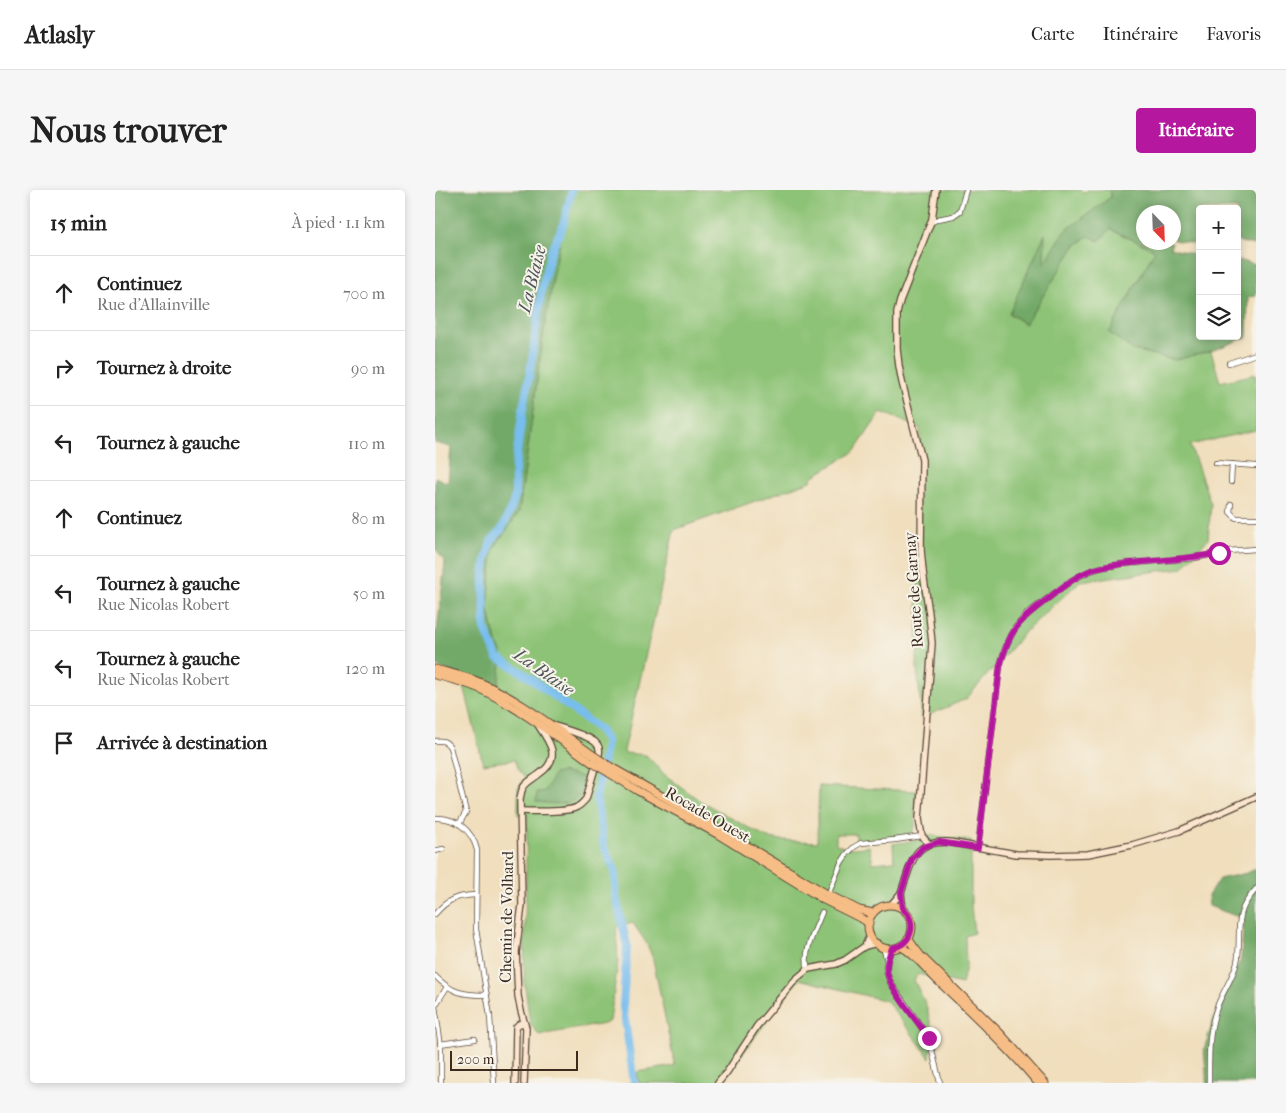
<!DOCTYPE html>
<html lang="fr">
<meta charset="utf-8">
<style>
:root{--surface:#fff;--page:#f6f6f6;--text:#222;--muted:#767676;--line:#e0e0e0;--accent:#b5179e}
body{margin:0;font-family:"IM FELL French Canon",serif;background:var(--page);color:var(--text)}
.controls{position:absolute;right:15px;top:15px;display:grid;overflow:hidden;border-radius:5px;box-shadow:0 2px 8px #0003}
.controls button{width:45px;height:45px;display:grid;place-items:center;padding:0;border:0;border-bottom:1px solid var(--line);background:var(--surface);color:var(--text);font:25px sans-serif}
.compass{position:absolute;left:701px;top:15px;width:45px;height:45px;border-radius:50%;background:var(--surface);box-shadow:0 2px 8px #0003;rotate:157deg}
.scale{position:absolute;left:15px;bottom:12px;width:128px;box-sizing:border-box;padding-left:5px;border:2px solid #3b2a1e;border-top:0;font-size:14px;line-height:18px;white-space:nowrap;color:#3b2a1e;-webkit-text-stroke:4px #f7f3e8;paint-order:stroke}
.stop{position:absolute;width:15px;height:15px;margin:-11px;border:4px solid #b5179e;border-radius:50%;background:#fff}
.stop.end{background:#b5179e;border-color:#fff;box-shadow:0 1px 5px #0008}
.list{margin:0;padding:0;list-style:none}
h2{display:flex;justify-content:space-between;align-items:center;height:65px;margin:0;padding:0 20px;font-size:21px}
h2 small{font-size:16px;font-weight:400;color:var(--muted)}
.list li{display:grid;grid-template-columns:32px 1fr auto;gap:15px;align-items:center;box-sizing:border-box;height:75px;padding:0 20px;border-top:1px solid var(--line)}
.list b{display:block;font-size:19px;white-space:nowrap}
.list p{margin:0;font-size:16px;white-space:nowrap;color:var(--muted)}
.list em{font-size:16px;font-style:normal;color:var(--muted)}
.icon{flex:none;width:28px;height:28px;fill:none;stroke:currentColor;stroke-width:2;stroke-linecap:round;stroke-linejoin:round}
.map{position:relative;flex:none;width:821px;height:893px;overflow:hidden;border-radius:5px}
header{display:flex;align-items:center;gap:30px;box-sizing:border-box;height:70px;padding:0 25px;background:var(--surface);border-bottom:1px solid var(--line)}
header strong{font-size:24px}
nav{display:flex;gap:28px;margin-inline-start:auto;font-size:18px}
.intro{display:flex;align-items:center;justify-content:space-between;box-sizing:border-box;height:120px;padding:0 30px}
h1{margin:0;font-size:35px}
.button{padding:12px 22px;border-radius:5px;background:var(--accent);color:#fff;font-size:18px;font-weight:700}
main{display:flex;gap:30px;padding:0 30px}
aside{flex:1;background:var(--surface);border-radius:5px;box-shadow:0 2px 8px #0003}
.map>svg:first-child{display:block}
</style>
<header>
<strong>Atlasly</strong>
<nav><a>Carte</a><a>Itinéraire</a><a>Favoris</a></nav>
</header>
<div class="intro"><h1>Nous trouver</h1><a class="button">Itinéraire</a></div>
<main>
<aside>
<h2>15 min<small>À pied · 1.1 km</small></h2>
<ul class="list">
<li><svg class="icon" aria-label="ahead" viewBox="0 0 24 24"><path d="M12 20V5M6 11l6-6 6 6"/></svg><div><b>Continuez</b><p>Rue d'Allainville</p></div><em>700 m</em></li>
<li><svg class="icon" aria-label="right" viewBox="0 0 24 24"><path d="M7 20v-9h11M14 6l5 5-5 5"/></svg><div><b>Tournez à droite</b></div><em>90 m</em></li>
<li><svg class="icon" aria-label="left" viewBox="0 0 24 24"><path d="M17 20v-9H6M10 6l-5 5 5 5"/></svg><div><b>Tournez à gauche</b></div><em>110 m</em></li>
<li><svg class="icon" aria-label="ahead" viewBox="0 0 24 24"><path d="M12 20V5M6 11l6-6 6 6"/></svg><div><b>Continuez</b></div><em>80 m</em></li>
<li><svg class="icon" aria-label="left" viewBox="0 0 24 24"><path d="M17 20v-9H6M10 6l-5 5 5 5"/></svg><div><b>Tournez à gauche</b><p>Rue Nicolas Robert</p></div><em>50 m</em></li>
<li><svg class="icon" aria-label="left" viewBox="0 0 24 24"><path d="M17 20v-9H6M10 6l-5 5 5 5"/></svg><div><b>Tournez à gauche</b><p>Rue Nicolas Robert</p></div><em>120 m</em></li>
<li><svg class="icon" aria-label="arrive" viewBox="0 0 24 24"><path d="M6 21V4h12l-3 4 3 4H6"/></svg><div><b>Arrivée à destination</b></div></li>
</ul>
</aside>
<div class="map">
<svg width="821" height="893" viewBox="0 0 821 893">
<rect width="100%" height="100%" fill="#f7f3e8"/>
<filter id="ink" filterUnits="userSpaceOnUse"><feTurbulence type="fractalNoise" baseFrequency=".02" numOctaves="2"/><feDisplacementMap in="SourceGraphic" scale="10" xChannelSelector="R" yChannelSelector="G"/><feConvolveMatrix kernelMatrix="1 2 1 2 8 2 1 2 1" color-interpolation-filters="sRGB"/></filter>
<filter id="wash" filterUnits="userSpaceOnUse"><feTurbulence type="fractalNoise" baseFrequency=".0096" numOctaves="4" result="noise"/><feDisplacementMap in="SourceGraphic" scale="20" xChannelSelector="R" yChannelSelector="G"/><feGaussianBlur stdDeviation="1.12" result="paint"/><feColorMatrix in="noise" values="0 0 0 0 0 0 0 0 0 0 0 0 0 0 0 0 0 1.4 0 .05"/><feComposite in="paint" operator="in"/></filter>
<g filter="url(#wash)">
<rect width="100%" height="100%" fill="#f0debc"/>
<path fill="#8dc376" stroke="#64764a" d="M138,0H646L649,2L653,0H674L676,7L630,41L609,75V46L574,124L590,134L640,56L654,46L664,51L675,39L720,60L674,143L740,170L776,161L785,192L821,184V240L755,255L776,314L773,349L747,378L645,391L591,441L531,509L487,528L482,478L485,238L446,222L419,262L377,287L376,291L239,340L189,561L190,563L211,565L230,585L264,610L330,647L346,650L382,652L384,596L481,601L480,637C477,643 475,645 469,646L421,651V644H401V654C412,660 423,658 434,656L438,673L459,671L458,654L483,650L496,645L536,651V716L539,743L530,746L531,776L527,794L483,784L479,790L491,815L497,839L495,868L452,811L364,789L319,848L287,893H204L202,882L240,876L218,769L212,754L198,733L181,737L183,771L175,831L169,834L104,845L95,833L89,790L92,626L83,625V598L90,588L84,581L79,570L48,574L26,483L67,465L59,444L53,417L58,359L84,322L109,140L126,44Z"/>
<g fill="#72a967" stroke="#566a42">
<polygon points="0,0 138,0 126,44 109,140 84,322 58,359 53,417 59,444 67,465 63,498 0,476 0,442 2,441 10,372 0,358 0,287 13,293 16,257 0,253"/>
<polygon points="674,0 821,0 821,53 819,55 802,51 802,19 765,19 765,55 739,50 738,22 708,22 708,52 737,53 735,58 765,66 765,146 802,146 802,70 821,75 821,106 813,107 812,147 776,161 740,170 698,160 674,143 720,60 675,39 664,51 654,46 640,56 590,134 574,123 610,44 609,74 630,41 676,7"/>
<path d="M127,582L153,588C150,595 146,604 141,609C131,617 113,613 101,612L102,602L110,601L119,584Z"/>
<polygon points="821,679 821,893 772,893 769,859 783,816 806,769 809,729 774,716 773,706 784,689 812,683"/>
</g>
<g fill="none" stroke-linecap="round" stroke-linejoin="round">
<polyline stroke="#77bdee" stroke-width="8" points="137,0 128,35 115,64 107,98 95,182 88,218 80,277 80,306 75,321 67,339 56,351 51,370 49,387 50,439 62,467 88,483 165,540 172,552 161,607 169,657 180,680 181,707 192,755 188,816 199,893"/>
</g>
</g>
<g filter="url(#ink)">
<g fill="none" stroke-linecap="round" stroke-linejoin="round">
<defs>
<g id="street">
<polyline points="495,33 503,29 518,26 525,21 531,0"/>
<polyline points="794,173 821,164"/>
<polyline points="781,273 821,276"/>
<polyline points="796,292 797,274"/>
<polyline points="796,314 795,322 801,328 821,328"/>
<path d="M0,551C7,550 11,551 15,557L31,622L24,634"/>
<path d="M0,628C21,627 37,640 42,660L41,739L55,826L59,893"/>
<polyline points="543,657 565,476 571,456 580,438 592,424 637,390 653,382 664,378 686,374 760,368 793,361 821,359"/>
<polyline points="0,661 8,659"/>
<polyline points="395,700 406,673 412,664 419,657 426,653 460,650 487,646"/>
<path d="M0,724C13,709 21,706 41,705"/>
<polyline points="448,757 452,770 451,780 455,792 494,848 505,893"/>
<polyline points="452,770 457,758"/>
<path d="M373,779C367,763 381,738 387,722"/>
<path d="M0,786C17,803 28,805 52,805"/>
<polyline points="5,854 40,849"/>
<polyline points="6,893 6,856 0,816 12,797"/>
<path d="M774,893C774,867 773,842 782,817C788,801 798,788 802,772C806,755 801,734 808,718C811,711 816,705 821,699"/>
</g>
<g id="secondary">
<path d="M86,621C99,621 132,623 142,617C146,615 148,612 151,609L164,564C165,560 164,556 161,553C153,545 131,540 120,536"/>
<polyline points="494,654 487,646 484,629 497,453 494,424 488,382 486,360 487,270 467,192 464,176 462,159 462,123 465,111 497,29 501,0"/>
<polyline points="466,703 468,719"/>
<path d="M456,715C459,711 463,707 466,703C468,698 469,692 471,688C479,663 484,651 514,652L581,664L616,665L653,664L697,655L744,641L821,607"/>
<polyline points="430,756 435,745"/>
<polyline points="80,893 81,837 84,834 89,833"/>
<path d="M89,893L91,838L86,821L83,806L81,762L87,715L85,609C86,605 86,601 88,598C91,592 98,589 103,585C127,569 116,554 103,535"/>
<polyline points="283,893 292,882 322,836 361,789 373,779 401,774 410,770 430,756 442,753"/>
</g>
<g id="primary">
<path d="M0,479C15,483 30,486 44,492C85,509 122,540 158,565"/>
<path d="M0,485C16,489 33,493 47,500C86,519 121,547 156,572"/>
<polyline points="176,577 278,635 392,704 424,720 438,723"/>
<polyline points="174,583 203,601 282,644 389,710 429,730 434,734"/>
<circle cx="455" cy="737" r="22"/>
<polyline points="473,748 479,757 486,766 565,843 610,893"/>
<path d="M465,756C480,764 490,778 502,790C537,823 572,856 603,893"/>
</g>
</defs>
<use href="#street" stroke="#564536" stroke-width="6"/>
<use href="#secondary" stroke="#564536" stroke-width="8"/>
<use href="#primary" stroke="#564536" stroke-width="9"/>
<use href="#street" stroke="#fff" stroke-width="4.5"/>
<use href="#secondary" stroke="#fbe5cf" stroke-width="5.5"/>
<use href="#primary" stroke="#f6be86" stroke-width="7"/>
<defs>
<g id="primary-bridge">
<polyline points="158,565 176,577"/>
<polyline points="156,572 174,583"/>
</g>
</defs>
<use href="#primary-bridge" stroke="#564536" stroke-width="9" stroke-linecap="butt"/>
<use href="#primary-bridge" stroke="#f6be86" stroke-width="7"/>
</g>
</g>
<g fill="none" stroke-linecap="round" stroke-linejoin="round" filter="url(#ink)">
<path stroke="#b5179e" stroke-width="6" d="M494,848C484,833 453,797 452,781C451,772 454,766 457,758C477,755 483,732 468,719L466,703L477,669L488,657L504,652L543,658L565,476C574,442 582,432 610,411C624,400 637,388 654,381C671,375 690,374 707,372C733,370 759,368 784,363"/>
</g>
<g text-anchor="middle" stroke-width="4" stroke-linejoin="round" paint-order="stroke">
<g font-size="16" fill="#3b2a1e" stroke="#f7f3e8">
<text transform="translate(478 400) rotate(-94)" y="6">Route de Garnay</text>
<text transform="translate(273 624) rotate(30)" y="6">Rocade Ouest</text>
<text transform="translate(71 727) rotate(-89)" y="6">Chemin de Volhard</text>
</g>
<g font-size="18" font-style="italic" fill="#4d565c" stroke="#f7f3e8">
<text transform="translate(97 89) rotate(-76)" y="6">La Blaise</text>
<text transform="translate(109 482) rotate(35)" y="6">La Blaise</text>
</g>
</g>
</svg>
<div class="controls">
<button>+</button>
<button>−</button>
<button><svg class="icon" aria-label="layers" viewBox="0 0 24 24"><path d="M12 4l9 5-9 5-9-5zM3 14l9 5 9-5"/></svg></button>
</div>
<svg class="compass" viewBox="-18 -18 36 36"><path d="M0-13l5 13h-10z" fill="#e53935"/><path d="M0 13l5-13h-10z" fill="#767676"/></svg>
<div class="scale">200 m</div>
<div class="stop" style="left:784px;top:363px"></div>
<div class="stop end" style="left:494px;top:848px"></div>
</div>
</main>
